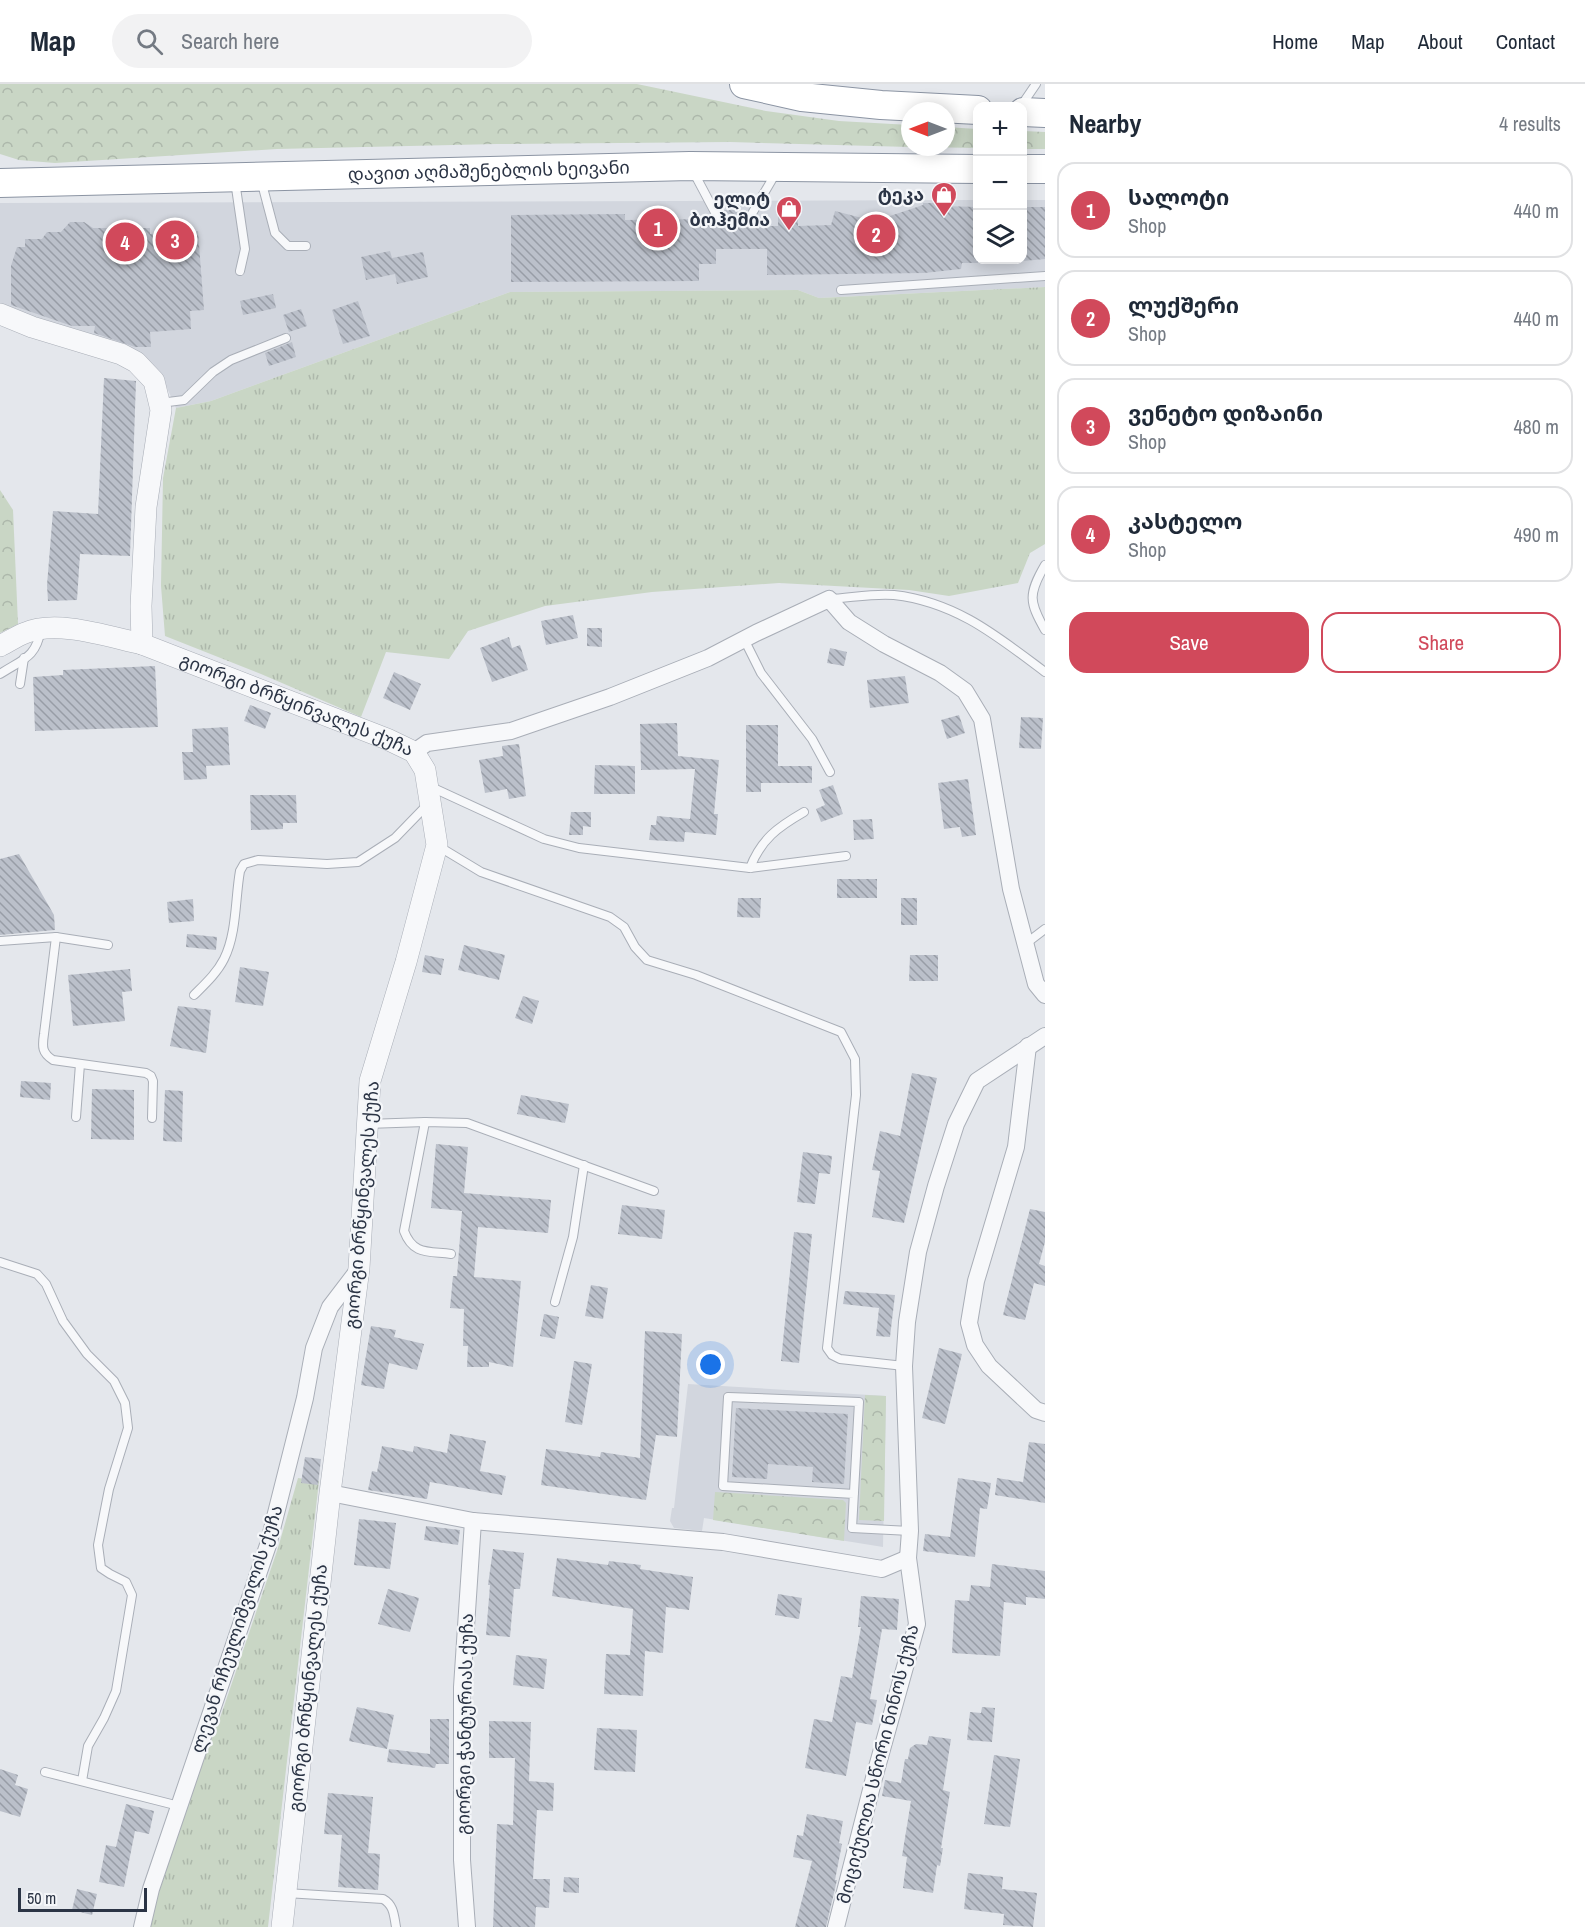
<!DOCTYPE html>
<meta charset="utf-8">
<style>
:root{--surface:#fff;--page:#f2f2f3;--text:#1f2937;--muted:#747a83;--line:#e0e1e3;--accent:#d1495b}
body{margin:0;font-family:"Archivo Narrow","Noto Sans Georgian",sans-serif;background:var(--page);color:var(--text)}
.controls{position:absolute;right:18px;top:18px;display:grid;overflow:hidden;border-radius:12px;box-shadow:0 3px 15px #0003}
.controls button{width:54px;height:54px;display:grid;place-items:center;padding:0;border:0;border-bottom:2px solid var(--line);background:var(--surface);color:var(--text);font:30px sans-serif}
.compass{position:absolute;left:901px;top:18px;width:54px;height:54px;border-radius:50%;background:var(--surface);box-shadow:0 3px 15px #0003;rotate:270deg}
.scale{position:absolute;left:18px;bottom:15px;width:129px;box-sizing:border-box;padding-left:6px;border:3px solid #2b3445;border-top:0;font-size:16px;line-height:21px;white-space:nowrap;color:#2b3445;-webkit-text-stroke:4px #f4f6f9;paint-order:stroke}
.you{position:absolute;left:711px;top:1281px;width:21px;height:21px;margin:-15px;border:4px solid #fff;border-radius:50%;background:#1a73e8;box-shadow:0 0 0 9px #1a73e833}
.badge{display:grid;place-items:center;width:39px;height:39px;border-radius:50%;background:var(--accent);color:#fff;font-size:20px;font-weight:700}
.pin{position:absolute;translate:-50% -50%;border:3px solid #fff;box-shadow:0 2px 6px #0006}
.list{margin:0;padding:0;list-style:none}
h2{display:flex;justify-content:space-between;align-items:center;height:78px;margin:0;padding:0 24px;font-size:26px}
h2 small{font-size:20px;font-weight:400;color:var(--muted)}
.list li{display:grid;grid-template-columns:39px 1fr auto;gap:18px;align-items:center;box-sizing:border-box;height:96px;margin:0 12px 12px;padding:0 12px;border:2px solid var(--line);border-radius:18px}
.list b{display:block;font-size:22px;white-space:nowrap}
.list p{margin:0;font-size:20px;white-space:nowrap;color:var(--muted)}
.list em{font-size:20px;font-style:normal;color:var(--muted)}
.actions{display:flex;gap:12px;padding:18px 24px}
.actions a{flex:1;padding:14px 0;border:2px solid var(--accent);border-radius:18px;text-align:center;font-size:21px;color:var(--accent)}
.actions .main{background:var(--accent);color:#fff}
.icon{flex:none;width:33px;height:33px;fill:none;stroke:currentColor;stroke-width:2;stroke-linecap:round;stroke-linejoin:round}
.map{position:relative;flex:none;width:1045px;height:1843px;overflow:hidden}
header{display:flex;align-items:center;gap:36px;box-sizing:border-box;height:84px;padding:0 30px;background:var(--surface);border-bottom:2px solid var(--line)}
header strong{font-size:28px}
nav{display:flex;gap:33px;margin-inline-start:auto;font-size:21px}
.search{width:420px;height:54px;background:var(--page);display:flex;align-items:center;gap:15px;box-sizing:border-box;padding:0 21px;border-radius:33px;color:var(--muted);font-size:22px}
main{display:flex}
aside{flex:1;background:var(--surface)}
.map>svg:first-child{display:block}
</style>
<header>
<strong>Map</strong>
<div class="search"><svg class="icon" aria-label="search" viewBox="0 0 24 24"><circle cx="10" cy="10" r="6"/><path d="M15 15l6 6"/></svg>Search here</div>
<nav><a>Home</a><a>Map</a><a>About</a><a>Contact</a></nav>
</header>
<main>
<div class="map">
<svg width="1045" height="1843" viewBox="0 0 1045 1843">
<defs>
<pattern id="grass-tufts" width="24" height="20" patternUnits="userSpaceOnUse" patternTransform="scale(1.5)"><rect width="24" height="20" fill="#c9d6c5"/><path d="M3 7l-1-3M5 7V3M7 7l1-3M15 17l-1-3M17 17v-4M19 17l1-3" fill="none" stroke="#adb8ab"/></pattern>
<pattern id="forest-crowns" width="20" height="18" patternUnits="userSpaceOnUse" patternTransform="scale(1.5)"><rect width="20" height="18" fill="#c9d6c5"/><path d="M2 6a3 3 0 1 1 6 0M12 15a3 3 0 1 1 6 0" fill="none" stroke="#adb8ab"/></pattern>
<pattern id="building-back-hatch" width="6" height="6" patternUnits="userSpaceOnUse" patternTransform="scale(1.5)"><rect width="6" height="6" fill="#bbc0ca"/><path d="M-1 5l2 2M0 0l6 6M5-1l2 2" fill="none" stroke="#989da6"/></pattern>
</defs>
<rect width="100%" height="100%" fill="#e4e7ec"/>
<g fill="#d2d6de">
<polygon points="977,116 978,176 1023,176 1023,116 1045,116 1045,203 819,214 798,206 510,208 211,317 176,324 159,286 100,259 0,223 0,119"/>
<polygon points="688,1300 886,1312 883,1463 704,1434 702,1447 674,1444 670,1437 672,1424 674,1424"/>
</g>
<g fill="url(#grass-tufts)">
<polygon points="1045,203 1045,460 1030,469 1018,499 949,512 909,506 779,499 652,508 545,522 468,547 449,575 386,568 361,633 261,590 165,552 161,502 163,394 176,324 211,317 510,208 798,206 819,214"/>
<polygon points="298,1394 319,1397 268,1843 150,1843 176,1742 221,1631 278,1464"/>
</g>
<g fill="url(#forest-crowns)">
<polygon points="0,0 637,0 766,27 839,37 910,41 910,63 730,58 497,60 277,65 55,79 19,76 0,70"/>
<polygon points="946,43 977,45 977,64 921,63 946,63"/>
<polygon points="1023,47 1045,48 1045,65 1023,65"/>
<polygon points="0,406 13,426 18,540 0,549"/>
<polygon points="865,1311 886,1312 884,1437 859,1436"/>
<polygon points="715,1408 843,1416 846,1419 844,1457 713,1436"/>
</g>
<g fill="url(#building-back-hatch)">
<polygon points="923,119 942,119 942,122 978,123 978,179 962,179 961,185 924,189 767,191 767,165 716,165 716,180 699,180 699,197 511,198 511,131 625,130 625,136 711,135 718,140 724,135 721,126 747,126 744,134 746,138 750,139 750,142 778,142 778,133 798,133 798,142 831,141 835,127 866,135 883,130 884,134 923,121"/>
<polygon points="1023,123 1045,123 1045,175 1023,177"/>
<polygon points="70,138 84,138 93,144 150,144 150,150 198,147 204,226 190,227 191,245 150,248 151,263 135,263 94,249 95,242 72,242 11,221 11,182 17,163 25,163 25,155 42,155 47,148 61,148"/>
<polygon points="390,167 392,174 423,168 428,193 397,200 395,190 366,196 361,173"/>
<polygon points="273,210 276,224 243,231 240,217"/>
<polygon points="358,217 370,252 343,260 332,226"/>
<polygon points="301,225 307,242 289,248 283,231"/>
<polygon points="292,258 296,273 269,282 265,269"/>
<polygon points="104,294 136,297 130,472 80,470 77,516 48,517 47,501 53,427 98,430"/>
<polygon points="573,531 578,554 546,561 541,537"/>
<polygon points="587,544 602,544 602,563 587,562"/>
<polygon points="509,553 512,564 520,561 528,586 492,598 480,564"/>
<polygon points="830,564 847,568 844,582 827,579"/>
<polygon points="155,582 158,643 35,647 33,593 63,591 63,586"/>
<polygon points="394,588 421,600 410,626 383,614"/>
<polygon points="905,592 909,619 870,624 867,596"/>
<polygon points="250,621 271,629 265,645 244,637"/>
<polygon points="959,631 965,649 947,655 941,636"/>
<polygon points="1021,633 1043,634 1041,665 1019,664"/>
<polygon points="677,639 678,672 719,676 714,730 718,730 716,751 685,748 684,758 649,756 651,741 656,741 657,732 690,735 695,685 641,686 640,640"/>
<polygon points="746,641 778,641 778,682 812,682 812,699 761,699 761,708 746,708"/>
<polygon points="228,643 230,681 206,682 207,695 184,696 182,668 193,668 192,645"/>
<polygon points="519,660 526,712 509,715 507,705 485,709 479,676 503,672 502,662"/>
<polygon points="595,681 635,682 635,710 594,710"/>
<polygon points="968,695 976,751 962,753 960,743 944,745 938,699"/>
<polygon points="833,701 843,730 821,738 816,725 825,721 819,706"/>
<polygon points="250,711 296,711 297,739 283,739 283,745 251,746"/>
<polygon points="571,728 591,728 591,743 583,742 583,751 569,751"/>
<polygon points="872,735 874,755 854,756 853,736"/>
<polygon points="19,770 54,831 55,846 0,851 0,775"/>
<rect x="837" y="795" width="40" height="19"/>
<polygon points="738,814 761,814 760,834 737,833"/>
<rect x="901" y="814" width="16" height="27"/>
<polygon points="193,815 194,837 169,839 167,818"/>
<polygon points="187,850 217,853 216,866 186,863"/>
<polygon points="464,861 505,871 499,896 458,886"/>
<polygon points="425,871 444,875 441,891 422,888"/>
<polygon points="910,871 938,871 938,897 909,897"/>
<polygon points="240,883 269,888 263,922 235,918"/>
<polygon points="130,885 132,907 122,908 125,937 73,942 68,891"/>
<polygon points="523,912 539,917 532,940 515,934"/>
<polygon points="178,922 211,926 206,969 170,962"/>
<polygon points="912,989 937,994 904,1139 872,1133 880,1087 872,1086 880,1047 900,1052"/>
<polygon points="21,997 51,999 50,1016 20,1013"/>
<polygon points="92,1005 134,1006 134,1056 91,1055"/>
<polygon points="165,1006 183,1007 182,1058 163,1057"/>
<polygon points="521,1011 569,1020 565,1039 517,1030"/>
<polygon points="436,1060 468,1063 464,1109 551,1116 548,1149 478,1143 474,1193 521,1197 513,1283 489,1278 489,1283 467,1283 468,1262 463,1262 464,1225 450,1224 453,1192 457,1192 462,1127 431,1124"/>
<polygon points="803,1068 832,1072 830,1090 819,1089 815,1120 797,1118"/>
<polygon points="622,1121 665,1126 662,1155 618,1150"/>
<polygon points="1030,1125 1045,1128 1045,1158 1039,1180 1045,1182 1045,1202 1034,1199 1025,1236 1003,1231"/>
<polygon points="794,1148 812,1150 799,1279 781,1277"/>
<polygon points="591,1201 608,1204 603,1235 585,1232"/>
<polygon points="845,1207 895,1211 890,1253 876,1252 879,1224 843,1220"/>
<polygon points="544,1230 559,1233 555,1255 540,1252"/>
<polygon points="371,1242 396,1246 394,1253 424,1260 417,1286 389,1279 384,1305 361,1301"/>
<polygon points="645,1247 682,1250 677,1353 656,1351 646,1416 541,1401 546,1365 600,1373 601,1368 640,1374"/>
<polygon points="939,1264 962,1270 945,1340 922,1334"/>
<polygon points="574,1277 592,1280 582,1341 565,1338"/>
<polygon points="736,1324 848,1330 844,1400 812,1398 813,1383 768,1380 767,1395 732,1393"/>
<polygon points="450,1350 486,1357 480,1387 506,1392 502,1411 430,1398 427,1415 368,1406 372,1387 377,1388 382,1362 413,1368 414,1362 447,1369"/>
<polygon points="1029,1358 1045,1360 1045,1419 995,1411 997,1394 1023,1398"/>
<polygon points="305,1373 321,1375 318,1401 301,1399"/>
<polygon points="958,1394 991,1399 987,1425 980,1424 975,1473 923,1467 925,1450 950,1453"/>
<polygon points="359,1435 396,1439 390,1485 354,1481"/>
<polygon points="426,1442 460,1446 458,1461 424,1456"/>
<polygon points="493,1465 524,1469 520,1505 514,1505 510,1553 486,1551 490,1501 488,1501"/>
<polygon points="557,1474 608,1481 609,1477 641,1481 640,1485 693,1493 689,1526 666,1523 663,1569 645,1567 643,1612 604,1610 606,1570 630,1571 633,1525 552,1512"/>
<polygon points="992,1480 1045,1487 1045,1515 1026,1513 1026,1521 1004,1518 1000,1572 952,1569 955,1516 969,1517 971,1501 990,1503"/>
<polygon points="388,1505 419,1514 410,1548 378,1540"/>
<polygon points="778,1510 802,1514 799,1535 775,1531"/>
<polygon points="861,1512 899,1515 897,1546 882,1545 870,1615 877,1616 872,1641 856,1638 846,1692 805,1684 814,1635 832,1638 841,1592 852,1594 861,1543 858,1543"/>
<polygon points="516,1571 547,1575 544,1605 513,1601"/>
<polygon points="357,1623 394,1631 387,1665 349,1657"/>
<polygon points="982,1623 995,1624 992,1658 967,1656 970,1628 981,1629"/>
<polygon points="430,1635 449,1635 449,1680 436,1680 435,1684 387,1678 389,1665 430,1670"/>
<polygon points="489,1637 531,1638 529,1697 554,1699 553,1727 537,1726 533,1795 550,1795 549,1824 536,1823 535,1843 493,1843 497,1740 513,1741 515,1674 489,1674"/>
<polygon points="597,1644 637,1646 635,1688 594,1686"/>
<polygon points="929,1652 951,1655 943,1706 950,1708 941,1764 943,1764 940,1782 937,1781 933,1809 903,1804 907,1773 902,1772 911,1717 882,1712 885,1696 901,1699 905,1675 908,1675 910,1664 916,1660 927,1661"/>
<polygon points="994,1671 1020,1675 1010,1743 984,1740"/>
<polygon points="0,1685 18,1691 15,1701 28,1705 20,1733 0,1727"/>
<polygon points="328,1709 373,1713 368,1769 380,1770 378,1806 338,1803 342,1751 324,1750"/>
<polygon points="126,1720 154,1727 149,1750 135,1747 124,1803 99,1798 106,1761 116,1763"/>
<polygon points="807,1730 843,1737 839,1759 842,1760 835,1796 837,1796 826,1843 795,1843 812,1777 793,1773 797,1751 803,1752"/>
<polygon points="968,1789 1003,1793 1002,1805 1037,1809 1033,1843 1003,1841 1004,1830 964,1825"/>
<polygon points="564,1793 579,1794 579,1809 563,1808"/>
<polygon points="77,1805 97,1810 92,1831 72,1826"/>
</g>
<g fill="none" stroke-linecap="round" stroke-linejoin="round">
<defs>
<g id="service">
<polyline points="1021,22 1036,0"/>
<polyline points="693,87 718,134"/>
<polyline points="261,96 275,149 288,162 306,162"/>
<polyline points="235,97 245,165 240,187"/>
<polyline points="750,133 777,87"/>
<polyline points="841,206 1045,192"/>
<polyline points="160,319 184,316 213,288 231,276 286,254"/>
<path d="M1045,481C1028,510 1029,518 1045,546"/>
<path d="M829,515C850,514 874,509 894,511C956,518 997,552 1045,588"/>
<polyline points="744,555 761,589 812,655 830,688"/>
<path d="M0,590C23,575 36,574 41,545"/>
<polyline points="20,600 24,574"/>
<polyline points="429,702 544,755 579,764 750,784 846,772"/>
<polyline points="438,762 481,788 610,833 624,843 635,863 647,876 696,891 841,948 855,975 856,1011 827,1264 832,1271 840,1275 904,1282"/>
<path d="M750,784C761,755 778,743 804,728"/>
<path d="M56,853L44,950C42,963 42,969 53,976L146,989L151,992L153,997L152,1034"/>
<polyline points="0,857 56,853 108,861"/>
<polyline points="1024,861 1045,845"/>
<path d="M194,911C205,900 217,889 224,875C237,849 235,815 240,787L244,780L258,776L327,780L358,778L395,754L428,720"/>
<polyline points="76,1033 80,980"/>
<path d="M425,1038L404,1147C413,1171 428,1167 451,1170"/>
<polyline points="367,1040 425,1038 467,1039 654,1107"/>
<polyline points="0,1178 37,1190 46,1200 63,1237 87,1270 114,1297 125,1319 128,1344 109,1405 98,1461 101,1484 110,1490 126,1498 132,1511 116,1607 104,1634 88,1662 82,1697"/>
<polyline points="555,1218 573,1153 584,1081"/>
<polyline points="854,1410 723,1402 728,1313 859,1318 852,1444 910,1447"/>
<polyline points="45,1688 179,1722"/>
<path d="M286,1809L383,1815C394,1821 394,1832 396,1843"/>
</g>
<g id="minor">
<polyline points="414,668 427,659 511,647 610,613 708,574 756,549 829,515 849,538 884,560 940,589 965,607 982,635 1011,805 1036,900 1045,911"/>
<polyline points="1028,962 1016,1063 976,1197 969,1239 975,1261 989,1282 1036,1326 1045,1329"/>
<polyline points="330,1409 473,1437 723,1458 882,1485 908,1474"/>
<polyline points="142,1843 151,1805 268,1461 305,1314 314,1264 330,1223 359,1185"/>
<polyline points="467,1843 462,1776 462,1603 473,1437"/>
<polyline points="836,1843 874,1694 917,1540 908,1474 910,1447 904,1282 907,1238 918,1168 936,1102 956,1040 977,997 1045,952"/>
</g>
<g id="tertiary">
<path id="s1" d="M0,230L32,243L121,270L136,278L154,297L161,326L146,423L141,522L142,560L387,655L414,668L425,686L437,761L406,878L370,997L359,1184L330,1409L282,1843"/>
<path d="M0,562C8,558 17,552 25,549C57,535 109,553 142,560"/>
</g>
<g id="trunk">
<polyline points="744,0 802,13 881,21 978,26"/>
<polyline points="1023,28 1045,29"/>
<polyline points="1023,85 1045,85"/>
<path id="s2" d="M0,99L690,82L978,85"/>
</g>
</defs>
<use href="#service" stroke="#a9aeb7" stroke-width="10"/>
<use href="#minor" stroke="#a9aeb7" stroke-width="18"/>
<use href="#tertiary" stroke="#a9aeb7" stroke-width="22"/>
<use href="#trunk" stroke="#8b94a3" stroke-width="30"/>
<use href="#service" stroke="#f7f8fa" stroke-width="8"/>
<use href="#minor" stroke="#f7f8fa" stroke-width="16"/>
<use href="#tertiary" stroke="#f7f8fa" stroke-width="21"/>
<use href="#trunk" stroke="#fff" stroke-width="28"/>
</g>
<defs>
<symbol id="shop-pin" viewBox="-11 -11 22 30"><path d="M0 17L-7.5 6A9.5 9.5 0 1 1 7.5 6Z" fill="#d1495b" stroke="#f4f6f9"/><path d="M-5-2.5h2.3a2.7 3.5 0 0 1 5.4 0H5L5.5 6h-11ZM-1.5-2.5h3a1.5 2.3 0 0 0-3 0Z" fill="#fff"/></symbol>
</defs>
<g fill-rule="evenodd">
<use href="#shop-pin" x="929" y="96" width="30" height="40"/>
<use href="#shop-pin" x="774" y="110" width="30" height="40"/>
</g>
<g text-anchor="middle" stroke-width="4.5" stroke-linejoin="round" paint-order="stroke">
<g font-size="18" fill="#2b3445" stroke="#f4f6f9">
<text dy="6" stroke="none"><textPath href="#s2" startOffset="489">დავით აღმაშენებლის ხეივანი</textPath></text>
<text dy="6" stroke="none"><textPath href="#s1" startOffset="602">გიორგი ბრწყინვალეს ქუჩა</textPath></text>
<text transform="translate(362 1121) rotate(-85)" y="6">გიორგი ბრწყინვალეს ქუჩა</text>
<text transform="translate(237 1545) rotate(-72)" y="6">ლევან რჩეულიშვილის ქუჩა</text>
<text transform="translate(308 1604) rotate(-84)" y="6">გიორგი ბრწყინვალეს ქუჩა</text>
<text transform="translate(465 1640) rotate(-89)" y="6">გიორგი ჭანტურიას ქუჩა</text>
<text transform="translate(878 1680) rotate(-76)" y="6">მოციქულთა სწორი ნინოს ქუჩა</text>
</g>
<g font-size="18" font-weight="bold" fill="#2b3445" stroke="#f4f6f9" text-anchor="end">
<text x="924" y="117">ტეკა</text>
<text x="770" y="121">ელიტ<tspan x="770" dy="21">ბოჰემია</tspan></text>
</g>
</g>
</svg>
<div class="controls">
<button>+</button>
<button>−</button>
<button><svg class="icon" aria-label="layers" viewBox="0 0 24 24"><path d="M12 4l9 5-9 5-9-5zM3 14l9 5 9-5"/></svg></button>
</div>
<svg class="compass" viewBox="-18 -18 36 36"><path d="M0-13l5 13h-10z" fill="#e53935"/><path d="M0 13l5-13h-10z" fill="#747a83"/></svg>
<div class="scale">50 m</div>
<div class="you"></div>
<div class="pin badge" style="left:658px;top:144px">1</div>
<div class="pin badge" style="left:876px;top:150px">2</div>
<div class="pin badge" style="left:175px;top:156px">3</div>
<div class="pin badge" style="left:125px;top:158px">4</div>
</div>
<aside>
<h2>Nearby<small>4 results</small></h2>
<ul class="list">
<li><span class="badge">1</span><div><b>სალოტი</b><p>Shop</p></div><em>440 m</em></li>
<li><span class="badge">2</span><div><b>ლუქშერი</b><p>Shop</p></div><em>440 m</em></li>
<li><span class="badge">3</span><div><b>ვენეტო დიზაინი</b><p>Shop</p></div><em>480 m</em></li>
<li><span class="badge">4</span><div><b>კასტელო</b><p>Shop</p></div><em>490 m</em></li>
</ul>
<div class="actions"><a class="main">Save</a><a>Share</a></div>
</aside>
</main>
